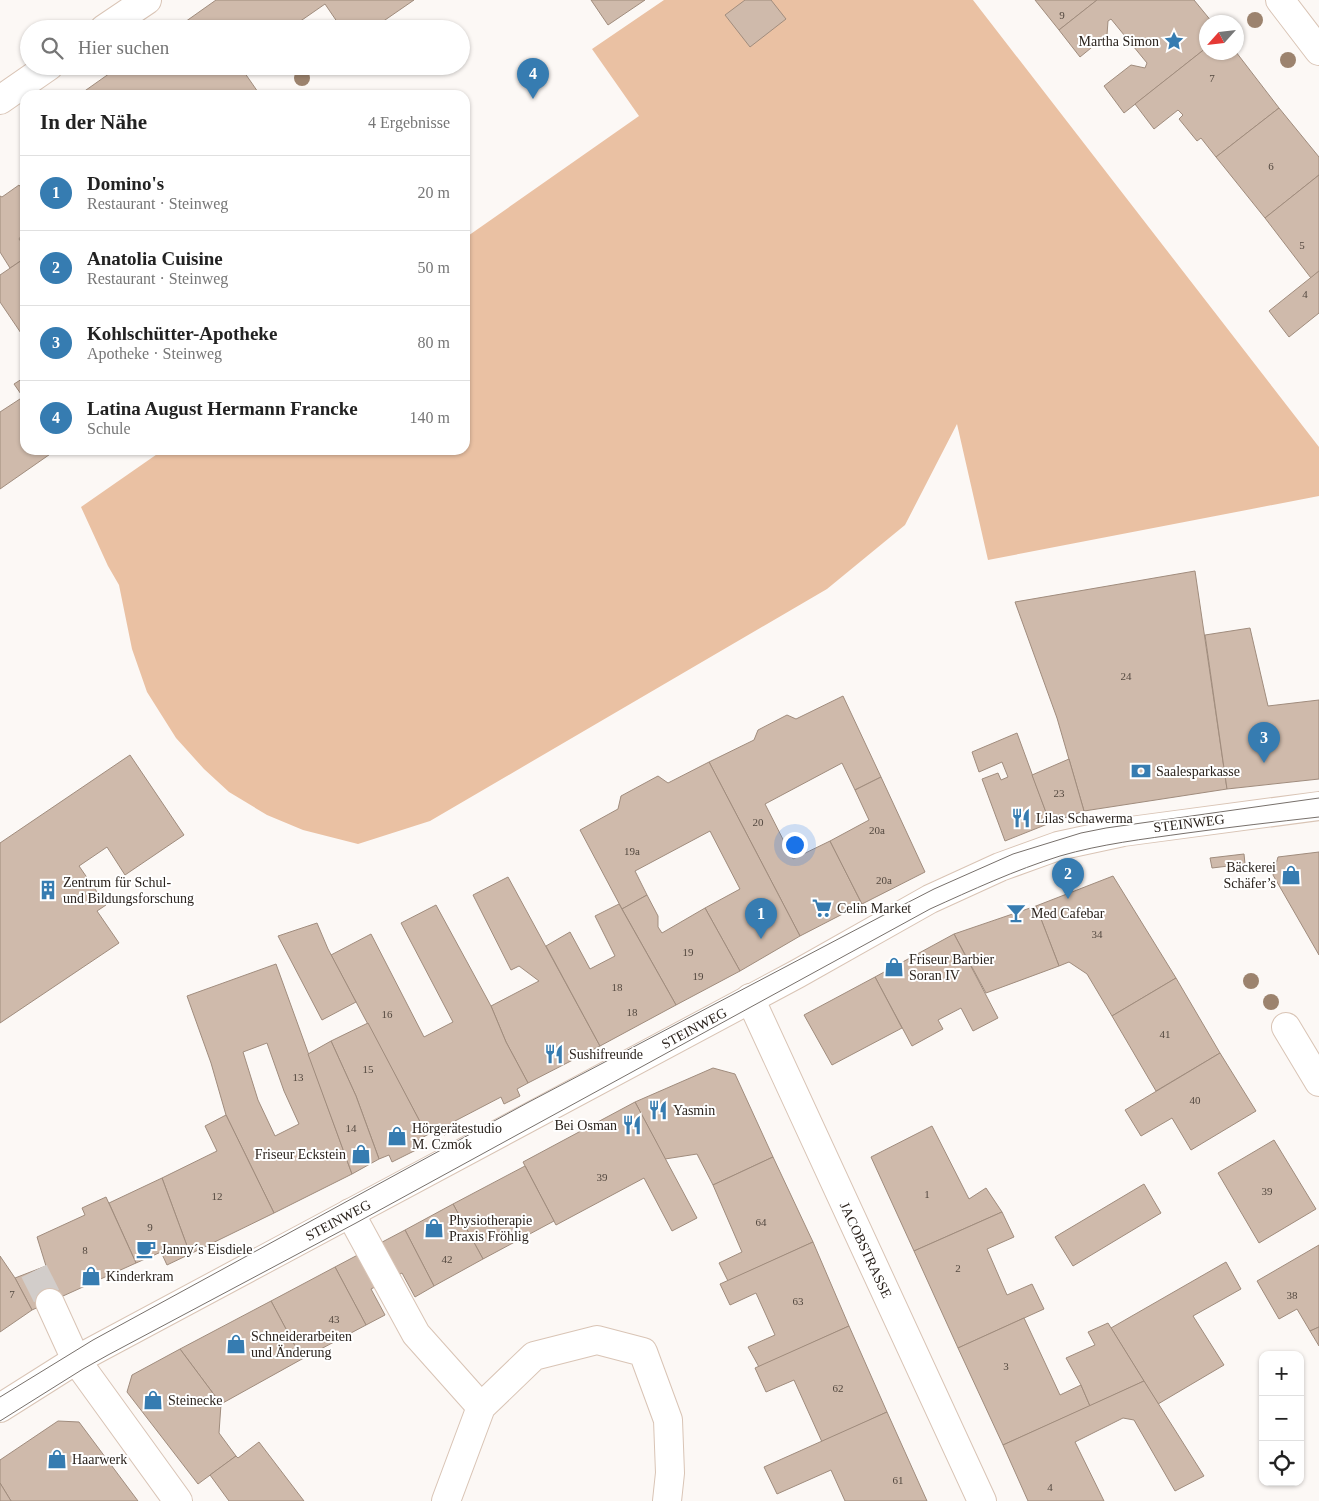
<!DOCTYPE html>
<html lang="de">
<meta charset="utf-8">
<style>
:root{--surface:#fff;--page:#f6f6f6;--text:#222;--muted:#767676;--line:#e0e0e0;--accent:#367cb1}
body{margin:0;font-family:Georgia,serif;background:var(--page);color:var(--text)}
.controls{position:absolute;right:15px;bottom:15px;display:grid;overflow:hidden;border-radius:10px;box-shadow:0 1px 4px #0004}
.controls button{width:45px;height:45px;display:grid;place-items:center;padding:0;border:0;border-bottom:1px solid var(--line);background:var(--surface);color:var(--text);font:25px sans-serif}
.compass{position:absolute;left:1199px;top:15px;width:45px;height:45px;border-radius:50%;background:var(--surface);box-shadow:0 1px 4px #0004;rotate:243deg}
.you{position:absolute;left:794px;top:844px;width:18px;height:18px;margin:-12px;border:4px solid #fff;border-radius:50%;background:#1a73e8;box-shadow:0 0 0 8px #1a73e833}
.badge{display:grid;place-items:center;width:32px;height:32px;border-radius:50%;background:var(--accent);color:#fff;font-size:16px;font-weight:700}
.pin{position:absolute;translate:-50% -41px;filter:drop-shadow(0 1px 2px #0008)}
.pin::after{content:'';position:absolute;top:26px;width:18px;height:15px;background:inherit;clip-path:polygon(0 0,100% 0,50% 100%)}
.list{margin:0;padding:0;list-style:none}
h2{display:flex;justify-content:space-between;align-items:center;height:65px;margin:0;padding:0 20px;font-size:21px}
h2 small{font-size:16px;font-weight:400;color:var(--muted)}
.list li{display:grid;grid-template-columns:32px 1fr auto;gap:15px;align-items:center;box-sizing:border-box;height:75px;padding:0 20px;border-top:1px solid var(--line)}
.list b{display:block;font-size:19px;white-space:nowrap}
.list p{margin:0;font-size:16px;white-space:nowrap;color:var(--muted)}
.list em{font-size:16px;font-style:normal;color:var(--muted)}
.icon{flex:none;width:28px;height:28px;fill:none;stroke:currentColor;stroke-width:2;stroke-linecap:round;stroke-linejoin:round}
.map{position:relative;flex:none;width:1319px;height:1501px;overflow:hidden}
.search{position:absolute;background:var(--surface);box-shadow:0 1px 4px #0004;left:20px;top:20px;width:450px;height:55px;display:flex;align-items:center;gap:12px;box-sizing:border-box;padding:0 18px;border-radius:28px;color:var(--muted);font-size:19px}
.panel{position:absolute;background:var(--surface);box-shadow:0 1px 4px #0004;left:20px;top:90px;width:450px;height:365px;border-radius:15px}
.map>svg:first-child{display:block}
</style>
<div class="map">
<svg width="1319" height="1501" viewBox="0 0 1319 1501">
<rect width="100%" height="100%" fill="#fcf8f5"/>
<polygon fill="#eac1a3" points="664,0 973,0 1319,447 1319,496 988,560 957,424 905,525 827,589 430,821 358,844 303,830 267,815 229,792 204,769 176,738 147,692 132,649 119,585 108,566 81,507 163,450 465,450 465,238 639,116 592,49"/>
<g fill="#cfbaab" stroke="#a08c7d" fill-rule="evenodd">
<polygon points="216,0 414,0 372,29 342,29 325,4 289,29 175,29"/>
<polygon points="591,0 645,0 608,25"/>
<polygon points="745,0 771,0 786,19 750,47 725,15"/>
<polygon points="1035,0 1097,0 1059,30"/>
<polygon points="1097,0 1194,0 1212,22 1206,22 1206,48 1124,113 1104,86 1131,65 1145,68 1147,63 1111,19 1108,21 1107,35 1080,57 1059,30"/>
<polygon points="1206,48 1206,52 1236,52 1279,108 1216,157 1201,138 1197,141 1179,119 1183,115 1178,110 1154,129 1135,104"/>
<polygon points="120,66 240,66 260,95 79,95"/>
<polygon points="1279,108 1319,157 1319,175 1265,218 1216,157"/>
<polygon points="1319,175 1319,271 1311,278 1265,218"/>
<polygon points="19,185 23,190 25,189 25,230 19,239 25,247 25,258 10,268 0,252 0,196 2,197"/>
<polygon points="25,258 25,339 0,302 0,275"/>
<polygon points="1319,271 1319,313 1289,337 1269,311"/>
<polygon points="25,377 25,450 56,450 0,489 0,412 23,397 14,384"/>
<polygon points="1195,571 1227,789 1084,811 1057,718 1015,602"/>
<polygon points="1250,628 1268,706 1319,700 1319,779 1227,789 1205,635"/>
<polygon points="843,696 881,777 855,790 842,763 765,804 793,859 830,841 862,904 800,936 709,762 754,740 758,730 787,715 796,719"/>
<polygon points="1017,733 1050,823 1005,841 982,779 998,773 1001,780 1008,777 1002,762 979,772 972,752"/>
<polygon points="130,755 184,835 125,875 107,847 79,866 106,905 97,911 119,943 0,1023 0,843"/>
<polygon points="1069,759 1084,811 1050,823 1032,775"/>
<polygon points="709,762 800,936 740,971 705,908 740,889 710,831 635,871 647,895 622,909 580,830 618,809 621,796 658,776 668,783"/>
<polygon points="881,777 925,872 862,904 830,841 869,820 855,790"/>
<polygon points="1319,852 1319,955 1273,875 1278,857"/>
<polygon points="1244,854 1245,864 1212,868 1210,858"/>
<polygon points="1113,876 1176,978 1112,1016 1087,974 1069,962 1059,966 1036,906"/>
<polygon points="508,877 600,1046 528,1083 506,1042 491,1006 539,981 519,966 511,970 473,895"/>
<polygon points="647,895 658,916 658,927 662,933 705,908 740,971 676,1005 622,909"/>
<polygon points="619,904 676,1005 600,1046 546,946 570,932 590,969 615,956 595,916"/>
<polygon points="436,905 491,1006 506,1042 528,1083 517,1089 520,1096 504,1104 501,1097 455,1121 459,1128 444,1135 440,1128 427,1135 331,955 371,934 424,1037 453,1022 401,923"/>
<polygon points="1036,906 1059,966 986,993 954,934"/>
<polygon points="317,923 328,949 356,1002 322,1020 278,936"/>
<polygon points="954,934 998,1018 973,1031 961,1008 938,1020 943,1029 912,1046 875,977"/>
<path d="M276,964L352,1174L274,1213L226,1115L211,1063L187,996ZM267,1043L284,1091L299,1124L275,1136L258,1100L243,1052Z"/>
<polygon points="875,977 902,1028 832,1065 804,1015"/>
<polygon points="1176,978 1220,1053 1156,1091 1112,1016"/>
<polygon points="368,1023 427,1135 418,1140 422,1147 392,1162 389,1155 379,1159 356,1096 331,1041"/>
<polygon points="331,1041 356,1096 379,1159 352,1174 308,1054"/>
<polygon points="1220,1053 1256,1111 1191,1150 1172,1118 1141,1136 1125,1110"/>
<polygon points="713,1068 735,1074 773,1157 713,1185 697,1154 665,1159 635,1102"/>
<polygon points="635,1102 697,1218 672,1231 644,1178 556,1225 523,1162"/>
<polygon points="226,1115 274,1213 190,1254 162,1178 217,1151 205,1126"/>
<polygon points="932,1126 969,1199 986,1188 1002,1212 914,1251 871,1157"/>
<polygon points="1274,1140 1316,1209 1259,1243 1218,1173"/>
<polygon points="773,1157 813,1242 728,1281 719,1263 742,1252 713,1185"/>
<polygon points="525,1166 554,1221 483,1259 453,1204"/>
<polygon points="162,1178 190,1254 167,1265 161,1252 136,1263 109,1203"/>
<polygon points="1144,1184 1161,1213 1073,1266 1055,1237"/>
<polygon points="106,1197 136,1263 32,1310 15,1278 46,1266 37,1237 85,1215 82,1208"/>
<polygon points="453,1204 483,1259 434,1286 405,1230"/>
<polygon points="1002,1212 1014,1237 987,1249 1007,1295 1032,1284 1044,1309 958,1348 914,1251"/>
<polygon points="405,1230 434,1286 415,1297 402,1273 371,1289 385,1315 366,1325 335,1267"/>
<polygon points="813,1242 849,1326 759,1367 748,1347 775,1335 756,1293 730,1305 720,1284"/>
<polygon points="1319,1245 1319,1327 1310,1331 1297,1309 1279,1319 1257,1281"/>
<polygon points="0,1256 15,1278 32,1310 0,1332"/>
<polygon points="1226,1262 1241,1289 1193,1316 1224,1365 1158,1404 1111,1328"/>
<polygon points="335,1267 366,1325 302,1359 271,1301"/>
<polygon points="271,1301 302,1359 221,1404 180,1349"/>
<polygon points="1024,1318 1060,1395 1081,1385 1090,1406 1003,1445 958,1348"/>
<polygon points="1108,1323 1144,1381 1090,1406 1081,1385 1066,1358 1095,1345 1088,1332"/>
<polygon points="849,1326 887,1412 822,1442 794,1380 766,1392 755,1368"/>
<polygon points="1319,1327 1319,1346 1310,1331"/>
<polygon points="180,1349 221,1404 219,1433 236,1456 198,1484 127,1392 132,1375"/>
<polygon points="1144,1381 1204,1476 1175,1491 1134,1420 1123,1418 1075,1442 1104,1501 1028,1501 1003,1445"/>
<polygon points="887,1412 927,1501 845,1501 831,1470 777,1494 764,1467"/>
<polygon points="58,1421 79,1422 138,1501 11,1501 0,1483 0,1460"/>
<polygon points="259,1442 304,1501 229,1501 210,1475 236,1456 238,1458"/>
<polygon points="0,1483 11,1501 0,1501"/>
</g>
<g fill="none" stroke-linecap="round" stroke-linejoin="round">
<polyline stroke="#d2cdca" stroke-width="28" stroke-dasharray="28 14" stroke-linecap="butt" points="34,1271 50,1303"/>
<defs>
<g id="minor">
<polyline points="1280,0 1319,51"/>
<polyline points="104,29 147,0"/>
<polyline points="0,100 49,66"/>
<polyline points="750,998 982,1501"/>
<polyline points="1286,1027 1319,1082"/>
<polyline points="350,1213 416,1334 481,1407"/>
<polyline points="50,1303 76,1360 178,1501"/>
<polyline points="0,1408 76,1360 797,974 930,899 1000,867 1058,846 1123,832 1319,806"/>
<polyline points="446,1501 481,1407 534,1356 597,1340 643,1352 668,1420 670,1473 667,1501"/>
</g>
</defs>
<use href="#minor" stroke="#d9c4b5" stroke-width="30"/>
<use href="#minor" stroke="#fff" stroke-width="28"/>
<g stroke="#77706b" stroke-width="1">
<polyline points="0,1397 93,1340 527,1103 899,907 934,889 1013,854 1081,833 1106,828 1319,798"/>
<path d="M0,1421L83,1369L108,1355L356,1223L930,909C972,890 1015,870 1060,856C1101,844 1144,839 1187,833C1231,827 1275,822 1319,817"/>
</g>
</g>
<g fill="#9c836e">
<circle cx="1255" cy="20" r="8"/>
<circle cx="1288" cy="60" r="8"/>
<circle cx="302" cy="78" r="8"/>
<circle cx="1251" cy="981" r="8"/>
<circle cx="1271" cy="1002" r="8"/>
</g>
<defs>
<symbol id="sight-bare" viewBox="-9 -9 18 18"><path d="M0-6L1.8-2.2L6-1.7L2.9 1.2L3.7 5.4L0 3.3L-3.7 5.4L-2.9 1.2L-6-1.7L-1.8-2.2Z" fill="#367cb1" stroke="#fff" stroke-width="2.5" paint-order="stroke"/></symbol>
<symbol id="bank-bare" viewBox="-9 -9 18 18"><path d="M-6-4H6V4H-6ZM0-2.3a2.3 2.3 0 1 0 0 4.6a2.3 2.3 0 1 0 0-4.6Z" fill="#367cb1" stroke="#fff" stroke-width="2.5" paint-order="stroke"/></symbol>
<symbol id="restaurant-bare" viewBox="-9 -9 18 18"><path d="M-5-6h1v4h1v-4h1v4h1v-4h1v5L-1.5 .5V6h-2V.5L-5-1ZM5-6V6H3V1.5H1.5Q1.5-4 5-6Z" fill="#367cb1" stroke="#fff" stroke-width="2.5" paint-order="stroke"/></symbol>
<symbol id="shop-bare" viewBox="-9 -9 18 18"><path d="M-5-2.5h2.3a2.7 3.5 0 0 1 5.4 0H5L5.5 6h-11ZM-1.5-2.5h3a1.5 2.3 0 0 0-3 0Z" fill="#367cb1" stroke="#fff" stroke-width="2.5" paint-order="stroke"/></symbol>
<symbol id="building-bare" viewBox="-9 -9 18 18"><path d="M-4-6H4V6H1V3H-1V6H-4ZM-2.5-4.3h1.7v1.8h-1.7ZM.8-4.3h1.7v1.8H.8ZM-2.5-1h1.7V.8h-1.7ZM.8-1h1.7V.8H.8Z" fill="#367cb1" stroke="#fff" stroke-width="2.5" paint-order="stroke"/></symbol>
<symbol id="supermarket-bare" viewBox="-9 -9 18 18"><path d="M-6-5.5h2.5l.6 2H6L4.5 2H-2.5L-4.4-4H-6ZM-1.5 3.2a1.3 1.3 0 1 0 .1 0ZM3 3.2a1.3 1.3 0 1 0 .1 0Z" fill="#367cb1" stroke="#fff" stroke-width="2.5" paint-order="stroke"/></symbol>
<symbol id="bar-bare" viewBox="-9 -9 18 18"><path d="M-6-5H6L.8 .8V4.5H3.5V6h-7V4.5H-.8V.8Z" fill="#367cb1" stroke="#fff" stroke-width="2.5" paint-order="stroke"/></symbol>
<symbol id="cafe-bare" viewBox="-9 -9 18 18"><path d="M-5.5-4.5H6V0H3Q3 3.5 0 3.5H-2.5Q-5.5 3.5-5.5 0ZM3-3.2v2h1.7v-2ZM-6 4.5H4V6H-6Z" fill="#367cb1" stroke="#fff" stroke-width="2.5" paint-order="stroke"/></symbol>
</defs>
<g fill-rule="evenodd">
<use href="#sight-bare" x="1160" y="27" width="28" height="28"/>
<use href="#bank-bare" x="1127" y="757" width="28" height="28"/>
<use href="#restaurant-bare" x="1007" y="804" width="28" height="28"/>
<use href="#shop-bare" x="1277" y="861" width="28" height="28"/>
<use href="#building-bare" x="34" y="876" width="28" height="28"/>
<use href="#supermarket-bare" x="808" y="894" width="28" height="28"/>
<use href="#bar-bare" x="1002" y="899" width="28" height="28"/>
<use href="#shop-bare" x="880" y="953" width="28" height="28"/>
<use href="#restaurant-bare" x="540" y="1040" width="28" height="28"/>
<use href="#restaurant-bare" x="644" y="1096" width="28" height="28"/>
<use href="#restaurant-bare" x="618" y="1111" width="28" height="28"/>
<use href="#shop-bare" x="383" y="1122" width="28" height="28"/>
<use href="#shop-bare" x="347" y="1140" width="28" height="28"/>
<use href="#shop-bare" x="420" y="1214" width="28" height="28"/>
<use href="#cafe-bare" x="132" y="1235" width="28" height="28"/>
<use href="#shop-bare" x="77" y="1262" width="28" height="28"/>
<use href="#shop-bare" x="222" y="1330" width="28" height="28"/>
<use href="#shop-bare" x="139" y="1386" width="28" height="28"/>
<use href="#shop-bare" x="43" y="1445" width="28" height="28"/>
</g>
<g text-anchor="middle" stroke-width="4" stroke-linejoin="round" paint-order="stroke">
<g font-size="11" fill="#544940">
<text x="1062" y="19">9</text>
<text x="1212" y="82">7</text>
<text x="1271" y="170">6</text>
<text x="1302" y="249">5</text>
<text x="1305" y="298">4</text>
<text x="1126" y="680">24</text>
<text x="1059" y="797">23</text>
<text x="758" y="826">20</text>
<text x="877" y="834">20a</text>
<text x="632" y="855">19a</text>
<text x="884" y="884">20a</text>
<text x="1097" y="938">34</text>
<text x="688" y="956">19</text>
<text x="698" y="980">19</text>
<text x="617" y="991">18</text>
<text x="632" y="1016">18</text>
<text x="387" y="1018">16</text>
<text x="1165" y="1038">41</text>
<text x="368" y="1073">15</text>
<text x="298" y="1081">13</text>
<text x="1195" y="1104">40</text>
<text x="351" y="1132">14</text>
<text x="602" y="1181">39</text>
<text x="1267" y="1195">39</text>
<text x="927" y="1198">1</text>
<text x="217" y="1200">12</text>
<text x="761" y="1226">64</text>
<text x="150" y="1231">9</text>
<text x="85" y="1254">8</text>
<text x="447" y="1263">42</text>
<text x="958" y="1272">2</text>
<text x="12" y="1298">7</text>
<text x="1292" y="1299">38</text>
<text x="798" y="1305">63</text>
<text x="334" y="1323">43</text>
<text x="1006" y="1370">3</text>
<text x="838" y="1392">62</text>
<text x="898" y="1484">61</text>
<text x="1050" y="1491">4</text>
</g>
<g font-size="14" fill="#2b231d" stroke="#fff" text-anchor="start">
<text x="1159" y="46" text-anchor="end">Martha Simon</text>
<text x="1156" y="776">Saalesparkasse</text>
<text x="1036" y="823">Lilas Schawerma</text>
<text x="1276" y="872" text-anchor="end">Bäckerei<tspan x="1276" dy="16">Schäfer’s</tspan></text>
<text x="63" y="887">Zentrum für Schul-<tspan x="63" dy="16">und Bildungsforschung</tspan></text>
<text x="837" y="913">Celin Market</text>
<text x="1031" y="918">Med Cafebar</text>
<text x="909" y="964">Friseur Barbier<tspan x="909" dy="16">Soran IV</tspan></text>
<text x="569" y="1059">Sushifreunde</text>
<text x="673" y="1115">Yasmin</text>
<text x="617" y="1130" text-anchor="end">Bei Osman</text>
<text x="412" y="1133">Hörgerätestudio<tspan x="412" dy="16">M. Czmok</tspan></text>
<text x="346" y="1159" text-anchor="end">Friseur Eckstein</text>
<text x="449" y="1225">Physiotherapie<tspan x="449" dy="16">Praxis Fröhlig</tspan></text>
<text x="161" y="1254">Janny´s Eisdiele</text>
<text x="106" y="1281">Kinderkram</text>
<text x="251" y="1341">Schneiderarbeiten<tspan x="251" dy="16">und Änderung</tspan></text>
<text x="168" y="1405">Steinecke</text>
<text x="72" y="1464">Haarwerk</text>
</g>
<g font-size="14" fill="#2b231d" stroke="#fff">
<text transform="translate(1189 823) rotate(-7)" y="5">STEINWEG</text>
<text transform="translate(694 1028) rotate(-28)" y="5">STEINWEG</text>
<text transform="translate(338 1220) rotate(-28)" y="5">STEINWEG</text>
<text transform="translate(866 1250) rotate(65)" y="5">JACOBSTRASSE</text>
</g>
</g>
</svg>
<div class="controls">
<button>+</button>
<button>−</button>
<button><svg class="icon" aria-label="locate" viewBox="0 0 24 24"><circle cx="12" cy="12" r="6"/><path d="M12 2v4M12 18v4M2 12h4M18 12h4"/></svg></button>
</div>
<svg class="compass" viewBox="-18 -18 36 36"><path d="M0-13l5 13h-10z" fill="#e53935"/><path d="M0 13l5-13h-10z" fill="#767676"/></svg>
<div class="you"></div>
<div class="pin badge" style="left:761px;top:939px">1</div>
<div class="pin badge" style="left:1068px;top:899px">2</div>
<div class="pin badge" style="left:1264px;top:763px">3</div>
<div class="pin badge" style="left:533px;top:99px">4</div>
<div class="search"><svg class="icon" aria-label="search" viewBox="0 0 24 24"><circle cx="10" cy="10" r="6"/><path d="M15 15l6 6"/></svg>Hier suchen</div>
<section class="panel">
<h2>In der Nähe<small>4 Ergebnisse</small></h2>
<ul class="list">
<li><span class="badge">1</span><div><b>Domino's</b><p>Restaurant · Steinweg</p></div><em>20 m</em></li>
<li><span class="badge">2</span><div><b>Anatolia Cuisine</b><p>Restaurant · Steinweg</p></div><em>50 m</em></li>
<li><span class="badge">3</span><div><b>Kohlschütter-Apotheke</b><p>Apotheke · Steinweg</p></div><em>80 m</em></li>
<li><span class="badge">4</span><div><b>Latina August Hermann Francke</b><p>Schule</p></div><em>140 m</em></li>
</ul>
</section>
</div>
